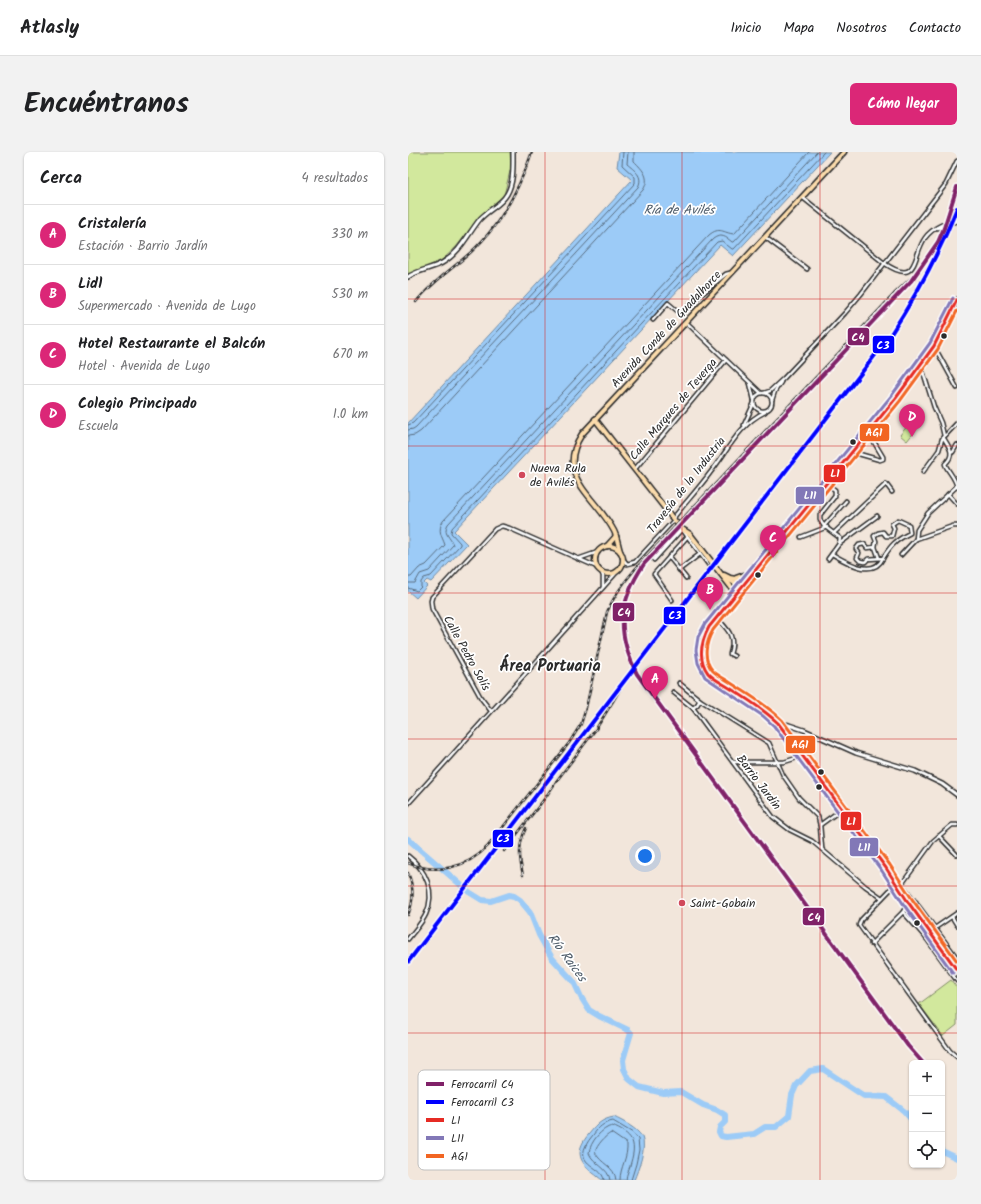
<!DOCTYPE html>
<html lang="es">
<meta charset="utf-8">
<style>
:root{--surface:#fff;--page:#f2f2f2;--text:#202124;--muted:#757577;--line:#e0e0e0;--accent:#db2777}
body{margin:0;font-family:Kalam,sans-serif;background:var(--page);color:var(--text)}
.controls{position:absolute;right:12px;bottom:12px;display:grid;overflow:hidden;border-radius:6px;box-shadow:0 1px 3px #0004}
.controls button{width:36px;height:36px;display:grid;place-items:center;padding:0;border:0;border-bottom:1px solid var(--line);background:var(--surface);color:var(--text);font:20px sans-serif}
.you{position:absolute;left:237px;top:704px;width:14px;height:14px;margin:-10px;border:3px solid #fff;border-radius:50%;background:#1a73e8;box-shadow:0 0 0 6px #1a73e833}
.badge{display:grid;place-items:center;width:26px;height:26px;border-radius:50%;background:var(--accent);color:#fff;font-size:13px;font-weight:700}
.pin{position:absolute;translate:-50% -33px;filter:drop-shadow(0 1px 2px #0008)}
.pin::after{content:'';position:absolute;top:21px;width:14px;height:12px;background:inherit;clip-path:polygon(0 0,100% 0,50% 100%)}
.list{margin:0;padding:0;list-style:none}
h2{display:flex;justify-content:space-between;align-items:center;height:52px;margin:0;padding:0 16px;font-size:17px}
h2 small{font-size:13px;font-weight:400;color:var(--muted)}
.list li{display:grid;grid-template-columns:26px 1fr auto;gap:12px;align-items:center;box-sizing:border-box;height:60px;padding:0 16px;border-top:1px solid var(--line)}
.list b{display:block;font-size:15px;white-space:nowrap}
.list p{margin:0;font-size:13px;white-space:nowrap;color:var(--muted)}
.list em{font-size:13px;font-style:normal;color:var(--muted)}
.icon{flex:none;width:22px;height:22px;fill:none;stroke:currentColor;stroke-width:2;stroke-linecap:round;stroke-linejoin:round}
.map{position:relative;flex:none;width:549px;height:1028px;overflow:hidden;border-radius:6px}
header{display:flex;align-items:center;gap:24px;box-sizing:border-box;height:56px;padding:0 20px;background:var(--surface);border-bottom:1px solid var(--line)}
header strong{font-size:19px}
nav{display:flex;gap:22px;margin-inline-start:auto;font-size:14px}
.intro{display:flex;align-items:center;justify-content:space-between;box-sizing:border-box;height:96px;padding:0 24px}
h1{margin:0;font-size:28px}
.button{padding:10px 18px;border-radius:6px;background:var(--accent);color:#fff;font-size:14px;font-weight:700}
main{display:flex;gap:24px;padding:0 24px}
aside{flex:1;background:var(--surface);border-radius:6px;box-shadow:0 1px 3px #0004}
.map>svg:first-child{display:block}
</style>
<header>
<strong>Atlasly</strong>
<nav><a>Inicio</a><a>Mapa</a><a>Nosotros</a><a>Contacto</a></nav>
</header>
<div class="intro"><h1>Encuéntranos</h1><a class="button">Cómo llegar</a></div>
<main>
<aside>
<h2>Cerca<small>4 resultados</small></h2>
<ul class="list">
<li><span class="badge">A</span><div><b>Cristalería</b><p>Estación · Barrio Jardín</p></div><em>330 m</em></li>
<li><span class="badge">B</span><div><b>Lidl</b><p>Supermercado · Avenida de Lugo</p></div><em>530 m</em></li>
<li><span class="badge">C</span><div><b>Hotel Restaurante el Balcón</b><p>Hotel · Avenida de Lugo</p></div><em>670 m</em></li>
<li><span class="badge">D</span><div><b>Colegio Principado</b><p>Escuela</p></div><em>1.0 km</em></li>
</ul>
</aside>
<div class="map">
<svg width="549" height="1028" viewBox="0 0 549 1028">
<rect width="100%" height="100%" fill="#f2e6db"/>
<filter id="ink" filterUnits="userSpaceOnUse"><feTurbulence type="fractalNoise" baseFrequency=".025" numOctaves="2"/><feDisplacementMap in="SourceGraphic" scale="8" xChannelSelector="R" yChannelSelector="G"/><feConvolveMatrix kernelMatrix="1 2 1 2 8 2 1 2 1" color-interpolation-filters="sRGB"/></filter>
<g filter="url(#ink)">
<g fill="#d2e89d" stroke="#7e8a64">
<polygon points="0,0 102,0 103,15 96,43 76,60 48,95 33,109 0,124"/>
<polygon points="504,268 511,274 499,289 492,283"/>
<polygon points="543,828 549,836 549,873 535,884 511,852"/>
</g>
<g fill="#9ccbf7" stroke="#6f8ba5">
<polygon points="211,0 422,0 325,104 312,93 46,379 59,392 23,430 19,428 16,431 19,434 8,446 0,439 0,271 224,28 209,15"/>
<path d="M206,965C214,969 229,976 234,985C239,996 230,1018 226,1028C219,1028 202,1028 195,1028C192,1027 188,1023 185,1021C169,1008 168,997 181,982C189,972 194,967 206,965Z"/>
</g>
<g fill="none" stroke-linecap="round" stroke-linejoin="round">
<g stroke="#586b7d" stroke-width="1">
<polyline points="0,273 5,271 227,31 227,25 214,13 215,0"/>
<path d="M0,278L5,277L8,275L230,35C236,24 226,18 219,12L220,0"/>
<path d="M0,284L7,283L13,279L235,38C243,26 235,18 226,9V0"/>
<path d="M0,425H3L11,416L18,413L37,393C34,384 29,379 35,369L301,83C312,74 315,81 326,82L401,0"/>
<path d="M0,431H7L12,422L21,419L45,393C43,385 34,382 40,372L305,87C313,81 318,85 324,90H326L409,0"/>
<polyline points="0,436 9,439 13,435 13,430 16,426 23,424 52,393 52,391 43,381 44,376 309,90 314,89 324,97 326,97 416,0"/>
<path d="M196,1028C195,1012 159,1014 185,983C191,975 195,971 205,969L225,981L230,987L231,998L228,1012L223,1028"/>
<path d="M202,1028C201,1016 185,1012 181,1001C182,990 194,976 204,974C224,982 229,990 223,1010C222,1016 218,1022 218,1028"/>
<path d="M208,1028C207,1014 192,1012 187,1000C189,993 197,984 203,981L219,992C220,1006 212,1015 212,1028"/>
</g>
<g stroke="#9ccbf7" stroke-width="6">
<polyline points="0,687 61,740 74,748 83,749 101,743 106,744 112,748 122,760 131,783 144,806 166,830 173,845 181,858 191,864 220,878 223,881 215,908 216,917 221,927 231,935 255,941 273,940 295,953 309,958 317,963 317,970 312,975 311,980 313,984 318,985 346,982 357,975 368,975 381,964 384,943 388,934 402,919 415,917 456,944 478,945 496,959 504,968"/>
<polyline points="534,999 549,1006"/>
</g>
<defs>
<g id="minor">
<path d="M394,45L476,111C511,135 504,104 517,86C525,75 537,71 549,67"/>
<polyline points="530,76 549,69"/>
<polyline points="357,85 399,117"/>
<polyline points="245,168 260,151 273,162 291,144 318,122 322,121"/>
<polyline points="278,170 353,241"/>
<polyline points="526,194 549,236"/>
<polyline points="513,213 526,255 533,271 536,284"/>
<polyline points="342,231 346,248"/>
<circle cx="355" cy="250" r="9"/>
<polyline points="356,241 362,239 376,226 437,161 453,142 538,32 549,9"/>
<polyline points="364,248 367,239 373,230"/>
<polyline points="336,273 346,251"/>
<path d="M535,285C541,295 548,302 537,312C540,320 547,325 549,335"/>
<polyline points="444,300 472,308 475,307 475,305 460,280"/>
<polyline points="543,301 545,300 549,293"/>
<polyline points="227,317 318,208"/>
<polyline points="515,320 531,298 534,287 549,271"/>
<polyline points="419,332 427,338 427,344 412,363 412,368 416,374 432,386 431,392 420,407"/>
<polyline points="540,342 549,352"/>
<path d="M490,368L501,373L502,381C488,388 483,393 475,406L460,407L457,410L452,409L449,406L451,401L448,397L451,393L456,392L459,396L467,395L468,389L466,384L470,381L475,380L478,384H484L486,376L484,372Z"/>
<polyline points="416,374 438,349"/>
<polyline points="426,381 478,332 484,340"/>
<polyline points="393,385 419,375"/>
<polyline points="508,387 545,374 549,374"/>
<polyline points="431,392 469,364"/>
<polyline points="467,395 471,406"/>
<path d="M424,402C438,410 465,427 475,406"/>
<polyline points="493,403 508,387 509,378 520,361 549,334"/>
<polyline points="261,405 278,426"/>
<polyline points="170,407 190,400"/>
<path d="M216,408L219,412L227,410L266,368L267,364C278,350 291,336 302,321C319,300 331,272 357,260"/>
<polyline points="246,408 274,377 300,412"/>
<polyline points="271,418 292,402"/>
<polyline points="193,419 195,424 195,435"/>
<polyline points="264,448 246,422 279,385"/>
<path d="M309,466C320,478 328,484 322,502L326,504"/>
<polyline points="271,531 292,548 361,591 375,623 391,646 410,665 412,673 414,697"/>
<polyline points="265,540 285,556 365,665 382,678 404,689 457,734 474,746"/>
<polyline points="285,556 289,553 292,548"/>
<polyline points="83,559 73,546 24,457 23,449 24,445 87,377 94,374 101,376 189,415"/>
<polyline points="325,610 376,610 395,604"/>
<polyline points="0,652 209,420"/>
<polyline points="412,673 434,657"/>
<polyline points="531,684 549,703"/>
<path d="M0,704C18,718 28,740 18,762C14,771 6,779 0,787"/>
<polyline points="486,730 482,738 453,768 451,773 542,899 549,905"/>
<polyline points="494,732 549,806"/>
<polyline points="491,736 525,689 544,673 549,673"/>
<polyline points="495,760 518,786 549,829"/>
<polyline points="544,765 549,773"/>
<polyline points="518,786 523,783 527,776 549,761"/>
<polyline points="463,792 495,760 500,750 508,750"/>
</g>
<g id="tertiary">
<path d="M0,125C10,118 23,117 34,111C52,101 60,82 72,67C80,58 93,53 99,42C106,30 105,14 105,0"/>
<polyline points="373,574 377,572 381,573 396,578 448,601 507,619 534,632 549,643"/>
</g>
<g id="primary">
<path d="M549,148L526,194L488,246L301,475C290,492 290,505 301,522L358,560L370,571L478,716L500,750L549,818"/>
<polyline points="187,267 266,368 274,377 282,382 323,435 327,444"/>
<polyline points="316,423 322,426 338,429"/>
<polyline points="328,426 344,420"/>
<polyline points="319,427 327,431 337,431"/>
</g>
<g id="trunk">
<circle cx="201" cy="408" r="14"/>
<polyline points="199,394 208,384"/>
<path d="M212,399C210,393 209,385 206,379C188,344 146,325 174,282L436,0"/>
</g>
</defs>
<use href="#minor" stroke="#2b2b2b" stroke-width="5.5"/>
<use href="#tertiary" stroke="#2b2b2b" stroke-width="6"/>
<use href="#primary" stroke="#2b2b2b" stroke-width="7"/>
<use href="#trunk" stroke="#2b2b2b" stroke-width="7"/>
<use href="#minor" stroke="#fff" stroke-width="2.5"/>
<use href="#tertiary" stroke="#fff" stroke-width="3"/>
<use href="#primary" stroke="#fcdcac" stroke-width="4"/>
<use href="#trunk" stroke="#fcdcac" stroke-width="4"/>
<defs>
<g id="rail">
<path d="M8,150C23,131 44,117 62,101C93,73 111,38 124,0"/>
<polyline points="96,699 137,646 150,627 188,577 221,523"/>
<path d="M0,711C29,723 59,716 80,694L161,591L173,572L178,556L199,460C206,443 216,430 228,416L486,142L512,117"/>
<path d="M0,721C6,735 6,749 0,763"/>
<path d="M115,723C111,706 110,692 118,676"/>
</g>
</defs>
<use href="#rail" stroke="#2b2b2b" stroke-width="2.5"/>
<use href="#rail" stroke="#fff" stroke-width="1" stroke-dasharray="3" stroke-linecap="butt"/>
<defs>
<path id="bus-1" d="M549,148L526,194L488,246L301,475C293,490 289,506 300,521C305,527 314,531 320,535C338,546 355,557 370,571L478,716L500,750L549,818"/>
<polyline id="bus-2" points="545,146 522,191 484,243 297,472 290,485 288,498 290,511 297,525 355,564 366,574 474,719 496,753 545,821"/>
<path id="bus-3" d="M549,159L530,197L492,249L305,478C298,490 294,507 305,519C310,524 318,527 323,531C341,543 359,553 374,568L482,713L504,747L549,809"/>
</defs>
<use href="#bus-1" stroke="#fff" stroke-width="6"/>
<use href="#bus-2" stroke="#fff" stroke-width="6"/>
<use href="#bus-3" stroke="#fff" stroke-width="6"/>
<use href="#bus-1" stroke="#e62b24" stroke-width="3"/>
<use href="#bus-2" stroke="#8278b7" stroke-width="3"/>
<use href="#bus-3" stroke="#f26522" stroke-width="3"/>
<defs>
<path id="rail-1" d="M515,911L500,894L229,522C208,480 210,451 236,412L503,129L530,90L536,76L549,35"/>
<path id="rail-2" d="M0,810L481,185C508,144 531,102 549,56"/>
</defs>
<use href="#rail-1" stroke="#fff" stroke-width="7"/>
<use href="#rail-2" stroke="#fff" stroke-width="7"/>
<use href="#rail-1" stroke="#802168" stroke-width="4"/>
<use href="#rail-2" stroke="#00f" stroke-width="4"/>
</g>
</g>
<path fill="none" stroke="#d62828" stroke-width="1" stroke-opacity="0.55" d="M137,0V1028M274,0V1028M412,0V1028M0,147H549M0,294H549M0,441H549M0,587H549M0,734H549M0,881H549"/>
<g fill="#2b2b2b" stroke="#fff" stroke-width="1.5">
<circle cx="536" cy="184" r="3.5"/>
<circle cx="445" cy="290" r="3.5"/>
<circle cx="350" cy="423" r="3.5"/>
<circle cx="413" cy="620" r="3.5"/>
<circle cx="411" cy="635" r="3.5"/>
<circle cx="509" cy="771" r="3.5"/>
</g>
<g fill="#d1495b" stroke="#fff" stroke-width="1.5">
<circle cx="114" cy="323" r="4"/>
<circle cx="274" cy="751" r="4"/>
</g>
<g text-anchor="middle" stroke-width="3.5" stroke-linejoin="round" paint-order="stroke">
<g font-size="12" fill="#2b2b2b" stroke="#fff">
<text transform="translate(258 177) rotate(-47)" y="4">Avenida Conde de Guadalhorce</text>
<text transform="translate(265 257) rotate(-50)" y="4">Calle Marques de Teverga</text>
<text transform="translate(278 333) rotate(-52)" y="4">Travesía de la Industria</text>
<text transform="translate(59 501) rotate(61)" y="4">Calle Pedro Solís</text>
<text transform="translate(351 630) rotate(53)" y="4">Barrio Jardín</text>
</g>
<g font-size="12" fill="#2b2b2b" stroke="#fff" text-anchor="start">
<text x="122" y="320">Nueva Rula<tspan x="122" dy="14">de Avilés</tspan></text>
<text x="282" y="755">Saint-Gobain</text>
</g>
<g font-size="13" font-style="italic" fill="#4d5b68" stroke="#fff">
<text x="271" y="62">Ría de Avilés</text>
<text transform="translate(160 805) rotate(54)" y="5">Río Raices</text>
</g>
<g font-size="16" font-weight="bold" fill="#2b2b2b" stroke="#fff">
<text x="142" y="519">Área Portuaria</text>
</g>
</g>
<rect x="10" y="918" width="132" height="100" rx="6" fill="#fff" stroke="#bfbfbf" stroke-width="1"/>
<rect x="18" y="930" width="18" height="4" fill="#802168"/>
<rect x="18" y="948" width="18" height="4" fill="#00f"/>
<rect x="18" y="966" width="18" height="4" fill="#e62b24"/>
<rect x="18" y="984" width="18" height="4" fill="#8278b7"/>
<rect x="18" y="1002" width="18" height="4" fill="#f26522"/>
<g font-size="11" fill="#2b2b2b">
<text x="43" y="936">Ferrocarril C4</text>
<text x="43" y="954">Ferrocarril C3</text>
<text x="43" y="972">L1</text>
<text x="43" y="990">L11</text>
<text x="43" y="1008">AG1</text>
</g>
<g stroke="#fff" stroke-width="1.5">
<rect x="439" y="175" width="23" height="19" rx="4" fill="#802168"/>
<rect x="464" y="183" width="23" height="19" rx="4" fill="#00f"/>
<rect x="451" y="271" width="31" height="19" rx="4" fill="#f26522"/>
<rect x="415" y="312" width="23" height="19" rx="4" fill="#e62b24"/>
<rect x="387" y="334" width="30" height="19" rx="4" fill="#8278b7"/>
<rect x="204" y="450" width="23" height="20" rx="4" fill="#802168"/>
<rect x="255" y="454" width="23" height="19" rx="4" fill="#00f"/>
<rect x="377" y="583" width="31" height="19" rx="4" fill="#f26522"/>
<rect x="432" y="659" width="22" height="20" rx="4" fill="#e62b24"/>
<rect x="84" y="677" width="22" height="19" rx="4" fill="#00f"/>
<rect x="441" y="685" width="30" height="20" rx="4" fill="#8278b7"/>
<rect x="394" y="755" width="23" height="19" rx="4" fill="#802168"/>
</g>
<g font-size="11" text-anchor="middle" font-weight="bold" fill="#fff">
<text x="450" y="189">C4</text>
<text x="475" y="197">C3</text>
<text x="466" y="284">AG1</text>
<text x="427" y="325">L1</text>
<text x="402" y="347">L11</text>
<text x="216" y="464">C4</text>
<text x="267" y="467">C3</text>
<text x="392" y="596">AG1</text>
<text x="443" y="673">L1</text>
<text x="95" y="690">C3</text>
<text x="456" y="699">L11</text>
<text x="406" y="769">C4</text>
</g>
</svg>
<div class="controls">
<button>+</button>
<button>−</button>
<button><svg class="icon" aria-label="locate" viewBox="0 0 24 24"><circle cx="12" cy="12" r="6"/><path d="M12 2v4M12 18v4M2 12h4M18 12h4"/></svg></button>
</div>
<div class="you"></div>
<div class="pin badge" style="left:247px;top:547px">A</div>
<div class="pin badge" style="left:302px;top:458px">B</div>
<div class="pin badge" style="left:365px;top:406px">C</div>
<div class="pin badge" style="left:504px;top:285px">D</div>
</div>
</main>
